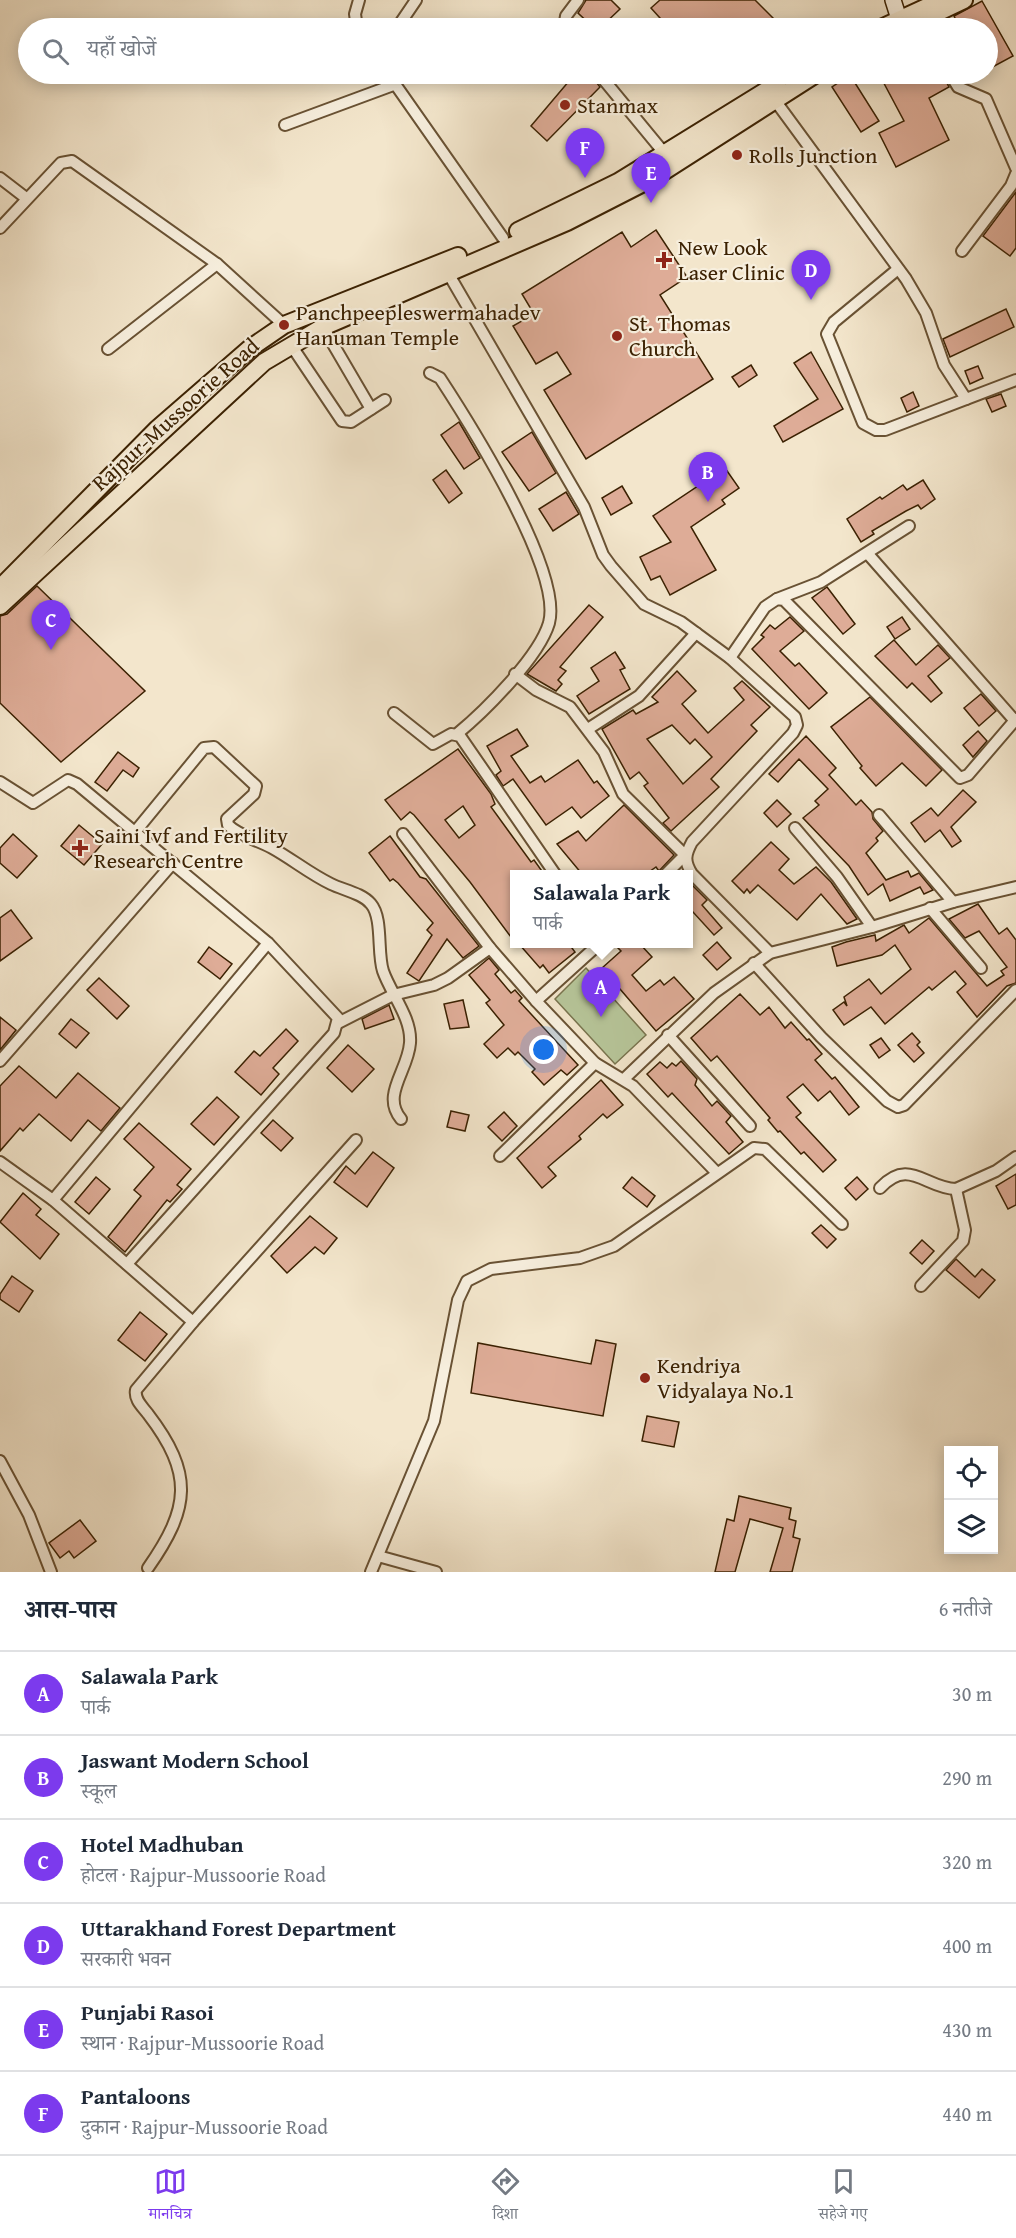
<!DOCTYPE html>
<html lang="hi">
<meta charset="utf-8">
<style>
:root{--surface:#fff;--page:#f2f2f3;--text:#1f2937;--muted:#747a83;--line:#e0e1e3;--accent:#7c3aed}
body{margin:0;font-family:"Gentium Book Plus","Noto Serif Devanagari",serif;background:var(--page);color:var(--text)}
.controls{position:absolute;right:18px;bottom:18px;display:grid;overflow:hidden;border-radius:0px;box-shadow:0 3px 15px #0003}
.controls button{width:54px;height:54px;display:grid;place-items:center;padding:0;border:0;border-bottom:2px solid var(--line);background:var(--surface);color:var(--text);font:30px sans-serif}
.you{position:absolute;left:544px;top:1050px;width:21px;height:21px;margin:-15px;border:4px solid #fff;border-radius:50%;background:#1a73e8;box-shadow:0 0 0 9px #1a73e833}
.badge{display:grid;place-items:center;width:39px;height:39px;border-radius:50%;background:var(--accent);color:#fff;font-size:20px;font-weight:700}
.pin{position:absolute;translate:-50% -50px;filter:drop-shadow(0 2px 3px #0008)}
.pin::after{content:'';position:absolute;top:32px;width:21px;height:18px;background:inherit;clip-path:polygon(0 0,100% 0,50% 100%)}
.popup{position:absolute;left:510px;top:870px;width:183px;height:78px;box-sizing:border-box;display:grid;place-content:center;border-radius:0px;background:var(--surface);filter:drop-shadow(0 2px 4px #0005);font-size:20px;white-space:nowrap;color:var(--muted)}
.popup b{font-size:22px;color:var(--text)}
.popup::after{content:'';position:absolute;left:50%;top:100%;margin-left:-12px;border:12px solid transparent;border-top-color:var(--surface)}
.list{margin:0;padding:0;list-style:none}
h2{display:flex;justify-content:space-between;align-items:center;height:78px;margin:0;padding:0 24px;font-size:26px}
h2 small{font-size:20px;font-weight:400;color:var(--muted)}
.list li{display:grid;grid-template-columns:39px 1fr auto;gap:18px;align-items:center;box-sizing:border-box;height:84px;padding:0 24px;border-top:2px solid var(--line)}
.list b{display:block;font-size:22px;white-space:nowrap}
.list p{margin:0;font-size:20px;white-space:nowrap;color:var(--muted)}
.list em{font-size:20px;font-style:normal;color:var(--muted)}
.icon{flex:none;width:33px;height:33px;fill:none;stroke:currentColor;stroke-width:2;stroke-linecap:round;stroke-linejoin:round}
.map{position:relative;flex:none;width:1016px;height:1572px;overflow:hidden}
.search{position:absolute;background:var(--surface);box-shadow:0 3px 15px #0003;left:18px;right:18px;top:18px;height:66px;display:flex;align-items:center;gap:15px;box-sizing:border-box;padding:0 21px;border-radius:33px;color:var(--muted);font-size:22px}
.sheet{height:582px;background:var(--surface)}
nav{display:flex;justify-content:space-around;align-items:center;box-sizing:border-box;height:84px;border-top:2px solid var(--line);background:var(--surface);font-size:16px;color:var(--muted)}
nav a{display:grid;justify-items:center;gap:3px}
nav .on{color:var(--accent)}
.map>svg:first-child{display:block}
</style>
<div class="map">
<svg width="1016" height="1572" viewBox="0 0 1016 1572">
<rect width="100%" height="100%" fill="#f3e6cc"/>
<filter id="stains"><feTurbulence type="fractalNoise" baseFrequency=".00333" numOctaves="4"/><feColorMatrix values="0 0 0 0 .2 0 0 0 0 .09 0 0 0 0 .02 0 0 0 .5 -.17"/></filter>
<radialGradient id="worn" r=".72"><stop offset=".6" stop-color="#630" stop-opacity="0"/><stop offset="1" stop-color="#630" stop-opacity=".3"/></radialGradient>
<polygon fill="#b7c69a" stroke="#79744e" stroke-width="1.5" points="586,968 646,1035 615,1064 555,999"/>
<g fill="#deac97" stroke="#3b2102" stroke-width="1.5" fill-rule="evenodd">
<polygon points="586,0 611,0 620,9 600,28 594,28 578,13"/>
<polygon points="660,0 755,0 783,28 669,28 651,8"/>
<polygon points="982,1 1013,56 987,70 987,28 960,28 954,16"/>
<polygon points="575,74 590,74 600,87 547,141 531,126"/>
<polygon points="879,74 942,74 949,87 929,98 949,140 896,167 879,133 904,121"/>
<polygon points="850,75 879,121 861,132 832,87"/>
<polygon points="1016,192 1016,248 1010,256 983,236"/>
<polygon points="656,230 687,277 660,295 713,379 586,459 544,390 571,374 557,352 536,364 513,326 534,314 522,294 622,232 631,247"/>
<polygon points="1006,309 1014,327 950,357 943,339"/>
<polygon points="811,352 843,409 783,442 774,426 818,399 794,363"/>
<polygon points="751,365 757,375 739,387 732,377"/>
<polygon points="978,366 983,378 970,384 965,371"/>
<polygon points="913,392 919,406 907,412 901,398"/>
<polygon points="1001,394 1006,406 992,412 986,399"/>
<polygon points="459,422 480,458 464,469 441,435"/>
<polygon points="532,432 556,473 529,491 502,452"/>
<polygon points="725,468 739,488 722,500 725,504 691,527 716,570 670,595 660,576 651,580 640,557 671,542 653,516"/>
<polygon points="446,470 462,493 449,503 433,480"/>
<polygon points="923,480 935,499 921,509 918,505 906,511 872,531 874,534 861,542 847,519 880,497 882,499 903,485 907,490"/>
<polygon points="622,486 632,503 611,515 602,498"/>
<polygon points="566,492 579,514 553,531 539,509"/>
<polygon points="37,586 145,691 61,762 0,703 0,616 7,614"/>
<polygon points="827,587 855,624 843,634 812,598"/>
<polygon points="589,605 603,617 560,667 566,671 558,680 562,684 556,691 527,674"/>
<polygon points="790,617 804,631 780,651 795,666 799,663 827,693 809,709 752,649 764,637 761,635 770,625 775,629"/>
<polygon points="902,617 910,629 895,639 887,627"/>
<polygon points="894,640 916,665 938,645 950,658 928,676 942,693 931,702 912,683 907,688 875,656"/>
<polygon points="615,652 625,668 620,670 630,689 589,714 577,696 599,681 591,668"/>
<path d="M677,671L696,691L682,704L708,733L744,700L734,688L742,681L770,707L751,725L757,731L711,779L719,787L671,831L663,823L669,818L644,786L648,783L639,772L630,779L602,729L633,710L636,714L658,702L652,697ZM672,725L690,744L695,739L712,757L683,784L647,739Z"/>
<polygon points="981,694 996,711 979,726 964,708"/>
<polygon points="870,697 942,770 926,786 902,763 876,786 860,768 862,766 831,727"/>
<polygon points="517,729 528,746 511,756 530,783 541,776 545,782 578,760 594,783 597,781 609,796 581,818 572,807 546,825 513,779 503,786 496,775 501,771 487,746"/>
<polygon points="978,731 987,741 973,757 963,745"/>
<polygon points="806,736 836,768 829,775 856,805 861,800 872,812 873,819 883,831 876,838 878,841 866,853 886,880 908,871 911,877 919,873 933,890 924,894 920,887 890,901 883,884 868,895 849,866 803,818 819,805 815,801 828,789 799,759 778,782 769,774"/>
<path d="M458,749L491,794L495,804L491,807L531,862L534,860L544,874H514V941L470,882L414,815L410,812L401,820L385,800ZM463,806L475,825L459,838L445,820Z"/>
<polygon points="118,752 139,768 133,777 123,770 107,791 95,782"/>
<polygon points="963,790 976,802 951,827 961,841 952,847 940,830 925,842 911,823 931,808 938,816"/>
<polygon points="777,800 791,814 777,827 764,813"/>
<polygon points="624,805 674,855 659,871 656,867 646,874 582,874 557,844 578,831 586,841"/>
<polygon points="79,825 102,844 84,865 61,846"/>
<polygon points="13,834 37,856 17,878 0,863 0,848"/>
<polygon points="390,836 420,877 426,879 479,946 463,958 447,939 419,981 407,973 432,935 427,930 433,923 398,883 393,879 390,881 369,853"/>
<polygon points="771,842 789,859 779,870 794,884 816,867 831,882 857,919 847,924 821,894 797,920 758,885 750,893 747,889 744,893 732,881"/>
<polygon points="688,881 707,900 702,905 722,928 714,935 693,912 688,917"/>
<polygon points="978,904 999,934 1007,928 1016,940 1016,983 1007,986 977,1017 957,992 966,984 955,971 932,990 929,987 885,1024 871,1007 844,1025 833,1010 844,1002 847,1006 844,997 869,979 881,994 911,969 895,945 882,955 837,966 832,947 846,942 875,935 876,941 904,925 909,933 929,918 987,986 1004,975 1001,971 1007,967 979,931 965,938 949,919"/>
<polygon points="11,910 32,938 0,961 0,918"/>
<polygon points="717,942 731,958 717,970 703,955"/>
<polygon points="519,944 569,944 575,952 549,973 543,965 540,968"/>
<polygon points="614,944 640,944 652,957 632,975 646,991 660,980 664,985 674,977 694,999 656,1031 602,968 621,951"/>
<polygon points="209,947 232,964 220,979 198,962"/>
<polygon points="489,958 499,970 495,974 511,993 515,990 522,998 519,1001 578,1065 567,1075 561,1070 544,1085 532,1072 535,1069 518,1052 515,1055 508,1048 497,1058 484,1044 504,1025 486,1003 490,1000 469,975"/>
<polygon points="99,978 129,1006 117,1019 87,990"/>
<polygon points="740,994 760,1015 769,1007 785,1028 791,1022 807,1040 809,1039 822,1054 815,1060 832,1079 835,1077 859,1107 849,1115 830,1091 818,1101 803,1084 787,1097 801,1113 796,1117 836,1160 823,1172 804,1152 801,1154 780,1131 778,1132 768,1120 770,1118 717,1056 711,1061 691,1038"/>
<polygon points="463,1000 469,1027 450,1029 444,1004"/>
<polygon points="389,1005 394,1019 365,1029 362,1019"/>
<polygon points="0,1017 16,1030 0,1050"/>
<polygon points="71,1019 89,1033 76,1048 59,1034"/>
<polygon points="286,1029 298,1041 273,1068 279,1074 261,1095 235,1072 254,1051 260,1056"/>
<polygon points="912,1033 920,1042 917,1045 924,1053 914,1062 898,1045"/>
<polygon points="881,1038 890,1050 879,1058 870,1045"/>
<polygon points="348,1045 374,1069 352,1092 327,1068"/>
<polygon points="681,1061 697,1079 695,1085 712,1106 717,1101 731,1116 726,1122 743,1142 729,1154 672,1093 668,1097 647,1074 660,1062 667,1068 672,1063 676,1066"/>
<polygon points="19,1066 56,1098 78,1073 120,1108 101,1131 88,1120 71,1141 39,1114 23,1131 20,1128 0,1151 0,1086"/>
<polygon points="601,1080 623,1105 607,1118 603,1114 579,1136 581,1139 548,1167 556,1176 542,1188 517,1158"/>
<polygon points="217,1097 239,1117 214,1145 191,1124"/>
<polygon points="451,1111 469,1115 465,1131 447,1127"/>
<polygon points="504,1112 517,1126 502,1141 488,1127"/>
<polygon points="273,1120 293,1138 281,1151 261,1133"/>
<polygon points="139,1123 191,1169 177,1185 182,1189 170,1202 167,1200 125,1252 108,1237 141,1196 134,1190 154,1167 124,1139"/>
<polygon points="373,1152 394,1168 367,1207 334,1182 346,1166 355,1174"/>
<polygon points="1016,1174 1016,1205 1008,1209 996,1186"/>
<polygon points="96,1177 110,1189 89,1214 75,1202"/>
<polygon points="632,1177 655,1196 647,1207 623,1188"/>
<polygon points="857,1177 868,1189 856,1200 845,1188"/>
<polygon points="23,1193 41,1209 36,1215 59,1234 40,1259 0,1222"/>
<polygon points="310,1216 337,1238 324,1254 315,1247 287,1273 271,1256"/>
<polygon points="821,1225 836,1239 827,1248 812,1233"/>
<polygon points="922,1240 934,1251 922,1264 910,1253"/>
<polygon points="956,1259 975,1277 982,1269 995,1280 979,1298 946,1270"/>
<polygon points="12,1276 33,1291 19,1312 0,1299 0,1294"/>
<polygon points="140,1312 167,1334 145,1361 118,1340"/>
<polygon points="596,1340 616,1344 603,1416 471,1393 478,1343 591,1364"/>
<polygon points="647,1416 679,1422 674,1447 642,1441"/>
<polygon points="739,1496 791,1508 789,1519 796,1521 793,1537 800,1539 792,1572 770,1572 783,1528 750,1519 735,1572 715,1572 727,1519 734,1521"/>
<polygon points="80,1520 96,1541 74,1558 69,1551 60,1558 49,1543"/>
</g>
<g fill="none" stroke-linecap="round" stroke-linejoin="round">
<defs>
<g id="street">
<polyline points="357,28 355,14 359,0"/>
<polyline points="397,28 416,0"/>
<polyline points="564,28 566,16 578,0"/>
<polyline points="388,74 503,238"/>
<polyline points="599,74 665,154"/>
<polyline points="950,74 958,87 986,99 1016,168"/>
<polyline points="774,99 906,279 926,313 944,365 966,399"/>
<polyline points="285,125 396,84"/>
<polyline points="0,178 26,198"/>
<polyline points="0,228 61,163 72,161 217,264 284,325"/>
<polyline points="962,251 1011,186 1016,174"/>
<polyline points="898,269 834,322 827,334 863,423 876,430 885,430 1016,380"/>
<path d="M448,273L584,507L603,555L611,566L644,604L681,622L730,658L795,717L797,725L793,733L692,842C685,855 684,861 692,874L770,953"/>
<polyline points="323,327 371,409"/>
<polyline points="291,345 342,421 351,422 385,400"/>
<polyline points="108,349 217,264"/>
<path d="M430,373L440,378C470,424 563,571 549,623C539,657 485,711 457,734"/>
<polyline points="868,554 1015,721"/>
<polyline points="777,599 821,582 909,526"/>
<polyline points="730,658 765,607 777,599 784,600 960,778 968,775 1016,719"/>
<polyline points="515,674 536,690 570,707 604,752 623,794 685,855 666,874"/>
<polyline points="394,713 433,744 451,734 460,736 555,874"/>
<polyline points="588,729 639,696 696,633"/>
<polyline points="0,782 33,803 68,780 77,784 268,943 338,1018 334,1033 127,1264"/>
<polyline points="879,815 953,902"/>
<polyline points="795,828 837,877 872,927"/>
<path d="M135,832L204,748L214,747L256,786L254,794L227,819L228,825C239,836 258,840 272,848C292,859 310,874 331,884C343,890 362,893 371,904C383,918 377,953 383,971C391,994 412,1018 410,1043C408,1071 381,1095 401,1119"/>
<polyline points="403,834 490,948 536,1001 595,1063 633,1086 717,1173"/>
<polyline points="930,908 981,968"/>
<polyline points="754,963 821,1037 887,1101 898,1107 904,1105 1016,990"/>
<polyline points="536,1001 599,944"/>
<polyline points="338,1023 393,995 434,985 448,978 490,948"/>
<polyline points="668,1035 750,1126"/>
<polyline points="0,1061 173,863"/>
<polyline points="624,1079 714,993 770,953 872,927 953,902 1016,887"/>
<polyline points="500,1156 595,1063"/>
<polyline points="0,1162 53,1200 193,1322"/>
<path d="M880,1188C909,1157 925,1188 956,1189L996,1171L1016,1157"/>
<polyline points="53,1200 268,943"/>
<polyline points="921,1286 963,1241 965,1230 956,1189"/>
<polyline points="0,1461 29,1515 51,1572"/>
<polyline points="378,1556 436,1572"/>
<path d="M148,1568C190,1508 194,1474 148,1414C143,1407 134,1400 136,1390L193,1322L356,1140"/>
<polyline points="371,1572 434,1421 458,1300 467,1281 491,1269 580,1258 614,1246 754,1148 765,1149 842,1224"/>
</g>
<polyline id="secondary" points="893,0 899,19"/>
<g id="primary">
<polyline points="881,28 942,0"/>
<polyline points="905,28 964,0"/>
<polyline points="518,231 618,182 777,84"/>
<polyline points="0,588 157,429 249,349 284,325 458,256"/>
<polyline points="0,606 264,362 323,327 567,222 655,177 816,74"/>
</g>
</defs>
<use href="#street" stroke="#695234" stroke-width="14"/>
<use href="#secondary" stroke="#3b2102" stroke-width="18"/>
<use href="#primary" stroke="#3b2102" stroke-width="20"/>
<use href="#street" stroke="#f7efde" stroke-width="10"/>
<use href="#secondary" stroke="#f7efde" stroke-width="15"/>
<use href="#primary" stroke="#f3e6cc" stroke-width="16"/>
</g>
<g fill="#8f2418" stroke="#f7efde" stroke-width="2">
<circle cx="565" cy="105" r="6"/>
<circle cx="737" cy="155" r="6"/>
<path d="M661 251h6v6h6v6h-6v6h-6v-6h-6v-6h6z"/>
<circle cx="284" cy="325" r="6"/>
<circle cx="617" cy="336" r="6"/>
<path d="M77 839h6v6h6v6h-6v6h-6v-6h-6v-6h6z"/>
<circle cx="645" cy="1378" r="6"/>
</g>
<g text-anchor="middle" stroke-width="4.5" stroke-linejoin="round" paint-order="stroke">
<g font-size="22" fill="#3b2102" stroke="#f7efde" text-anchor="start">
<text x="577" y="113">Stanmax</text>
<text x="749" y="163">Rolls Junction</text>
<text x="678" y="255">New Look<tspan x="678" dy="25">Laser Clinic</tspan></text>
<text x="296" y="320">Panchpeepleswermahadev<tspan x="296" dy="25">Hanuman Temple</tspan></text>
<text x="629" y="331">St. Thomas<tspan x="629" dy="25">Church</tspan></text>
<text x="94" y="843">Saini Ivf and Fertility<tspan x="94" dy="25">Research Centre</tspan></text>
<text x="657" y="1373">Kendriya<tspan x="657" dy="25">Vidyalaya No.1</tspan></text>
</g>
<g font-size="22" fill="#3b2102" stroke="#f7efde">
<text transform="translate(175 414) rotate(-42)" y="8">Rajpur-Mussoorie Road</text>
</g>
</g>
<rect width="100%" height="100%" filter="url(#stains)"/>
<rect width="100%" height="100%" fill="url(#worn)"/>
</svg>
<div class="controls">
<button><svg class="icon" aria-label="locate" viewBox="0 0 24 24"><circle cx="12" cy="12" r="6"/><path d="M12 2v4M12 18v4M2 12h4M18 12h4"/></svg></button>
<button><svg class="icon" aria-label="layers" viewBox="0 0 24 24"><path d="M12 4l9 5-9 5-9-5zM3 14l9 5 9-5"/></svg></button>
</div>
<div class="you"></div>
<div class="pin badge" style="left:601px;top:1017px">A</div>
<div class="popup"><b>Salawala Park</b>पार्क</div>
<div class="pin badge" style="left:708px;top:502px">B</div>
<div class="pin badge" style="left:51px;top:650px">C</div>
<div class="pin badge" style="left:811px;top:300px">D</div>
<div class="pin badge" style="left:651px;top:203px">E</div>
<div class="pin badge" style="left:585px;top:178px">F</div>
<div class="search"><svg class="icon" aria-label="search" viewBox="0 0 24 24"><circle cx="10" cy="10" r="6"/><path d="M15 15l6 6"/></svg>यहाँ खोजें</div>
</div>
<section class="sheet">
<h2>आस-पास<small>6 नतीजे</small></h2>
<ul class="list">
<li><span class="badge">A</span><div><b>Salawala Park</b><p>पार्क</p></div><em>30 m</em></li>
<li><span class="badge">B</span><div><b>Jaswant Modern School</b><p>स्कूल</p></div><em>290 m</em></li>
<li><span class="badge">C</span><div><b>Hotel Madhuban</b><p>होटल · Rajpur-Mussoorie Road</p></div><em>320 m</em></li>
<li><span class="badge">D</span><div><b>Uttarakhand Forest Department</b><p>सरकारी भवन</p></div><em>400 m</em></li>
<li><span class="badge">E</span><div><b>Punjabi Rasoi</b><p>स्थान · Rajpur-Mussoorie Road</p></div><em>430 m</em></li>
<li><span class="badge">F</span><div><b>Pantaloons</b><p>दुकान · Rajpur-Mussoorie Road</p></div><em>440 m</em></li>
</ul>
</section>
<nav>
<a class="on"><svg class="icon" aria-label="map" viewBox="0 0 24 24"><path d="M3 6l6-2 6 2 6-2v14l-6 2-6-2-6 2zM9 4v14M15 6v14"/></svg>मानचित्र</a>
<a><svg class="icon" aria-label="directions" viewBox="0 0 24 24"><path d="M12 3l9 9-9 9-9-9zM9 14v-3h6M13 9l2 2-2 2"/></svg>दिशा</a>
<a><svg class="icon" aria-label="saved" viewBox="0 0 24 24"><path d="M7 4h10v16l-5-4-5 4z"/></svg>सहेजे गए</a>
</nav>
